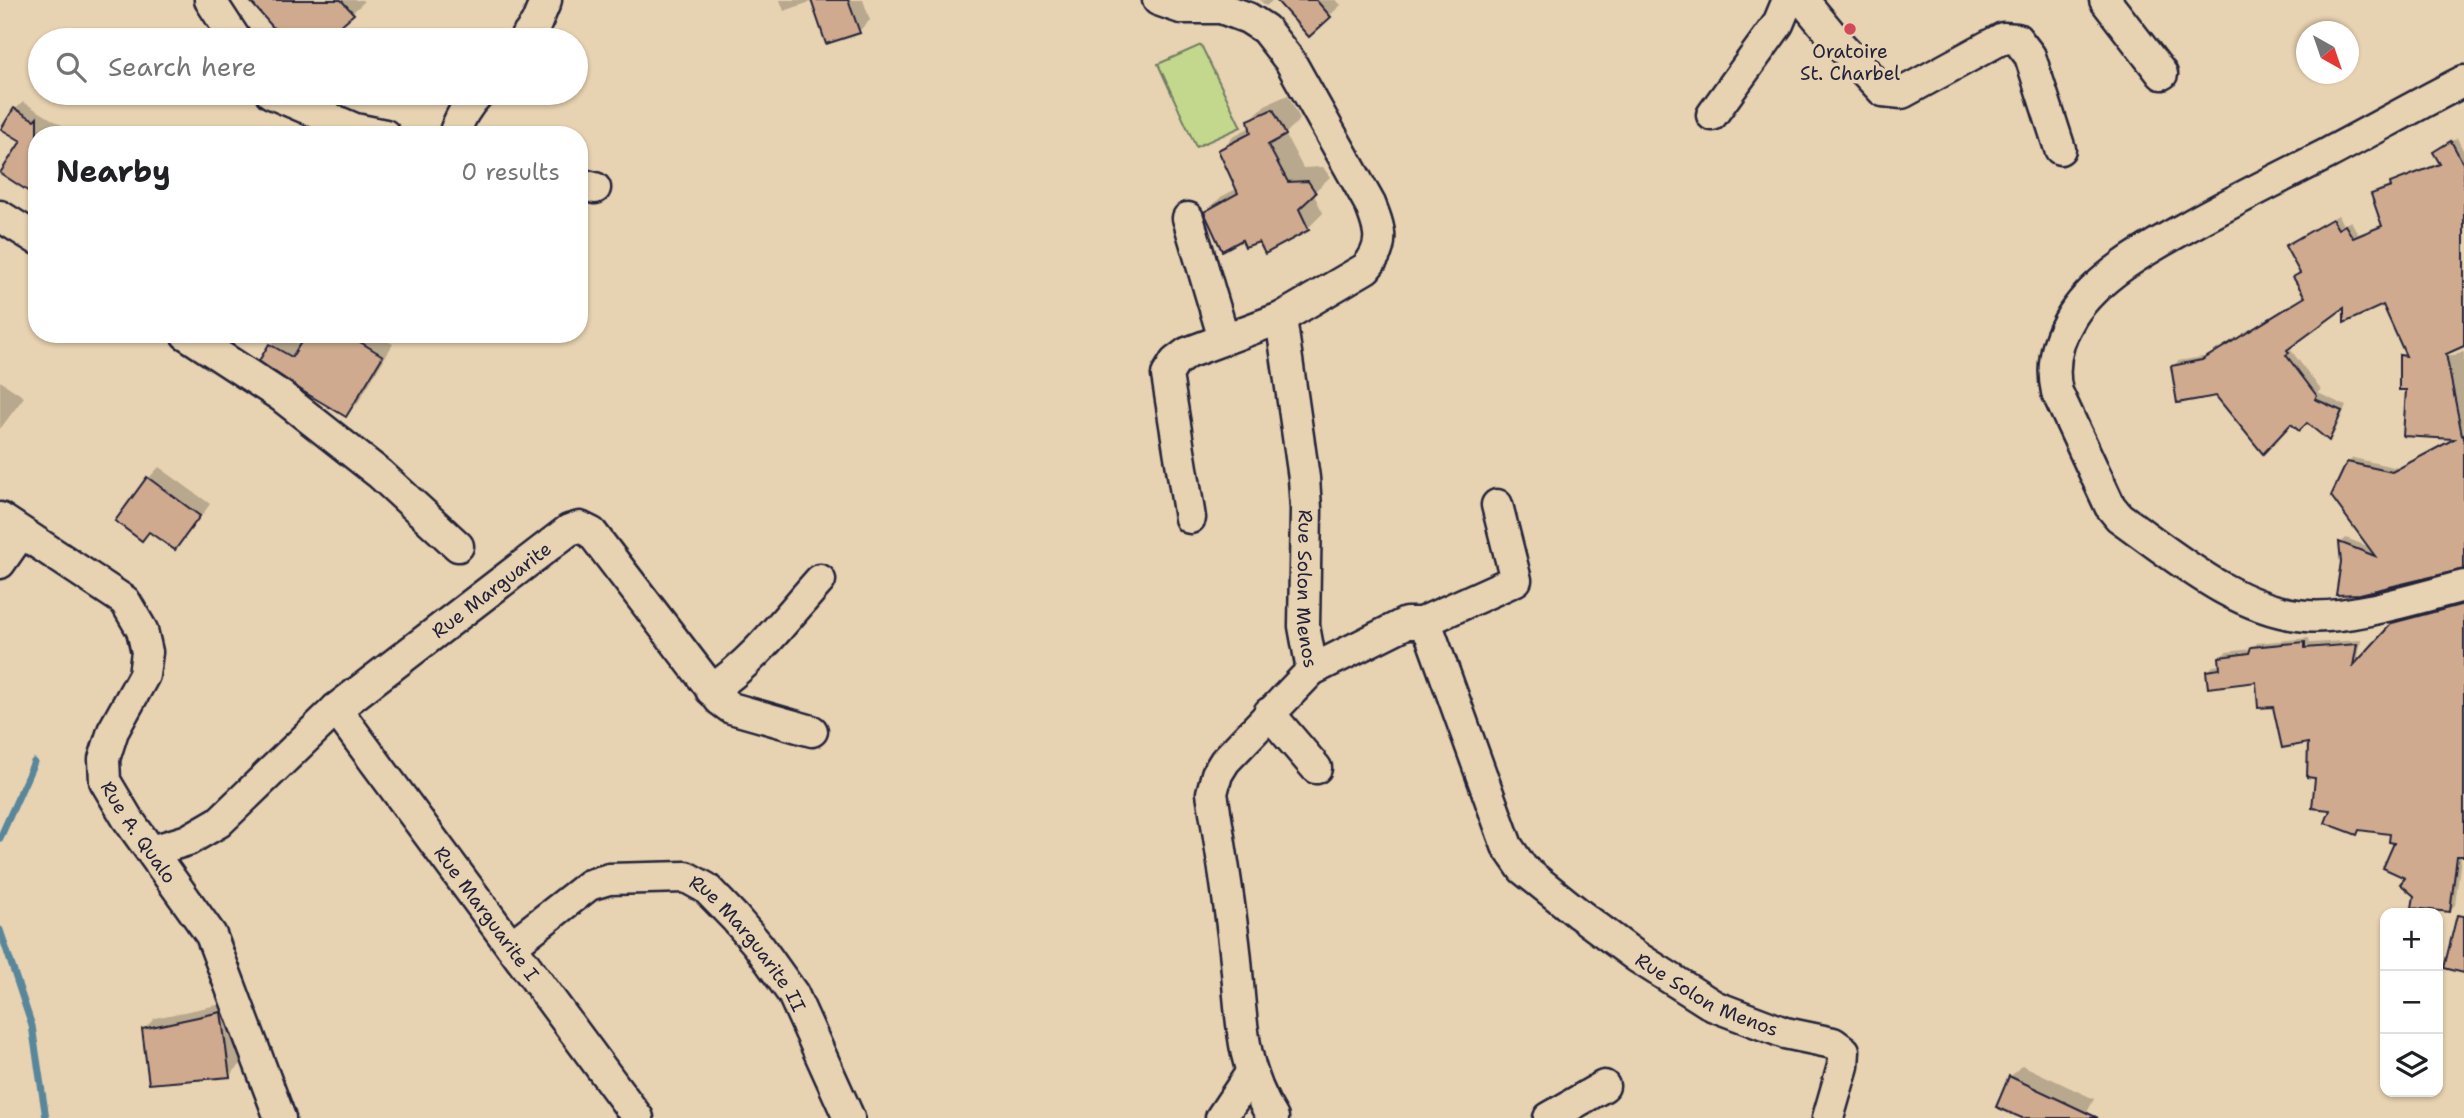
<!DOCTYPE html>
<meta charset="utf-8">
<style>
:root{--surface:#fff;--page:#f2f2f2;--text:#202124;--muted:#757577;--line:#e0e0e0}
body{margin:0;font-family:"Shantell Sans",sans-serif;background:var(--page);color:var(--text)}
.controls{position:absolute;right:21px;bottom:21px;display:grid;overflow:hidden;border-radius:14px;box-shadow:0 2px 5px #0004}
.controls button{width:63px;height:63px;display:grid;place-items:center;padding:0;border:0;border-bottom:2px solid var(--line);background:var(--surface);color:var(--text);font:35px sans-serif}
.compass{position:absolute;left:2296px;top:21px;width:63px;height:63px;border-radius:50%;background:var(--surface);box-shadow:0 2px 5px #0004;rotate:140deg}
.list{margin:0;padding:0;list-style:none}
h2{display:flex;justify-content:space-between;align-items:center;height:91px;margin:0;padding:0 28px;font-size:30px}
h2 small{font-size:23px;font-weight:400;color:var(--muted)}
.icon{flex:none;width:38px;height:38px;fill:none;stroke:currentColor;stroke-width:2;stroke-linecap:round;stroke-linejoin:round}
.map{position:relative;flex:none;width:2464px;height:1118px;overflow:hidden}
.search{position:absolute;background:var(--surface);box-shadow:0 2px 5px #0004;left:28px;top:28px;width:560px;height:77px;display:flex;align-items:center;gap:18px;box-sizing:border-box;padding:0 24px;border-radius:38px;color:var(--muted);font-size:26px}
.panel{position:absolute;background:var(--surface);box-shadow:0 2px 5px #0004;left:28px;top:126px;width:560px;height:217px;border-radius:28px}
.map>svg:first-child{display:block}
</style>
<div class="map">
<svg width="2464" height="1118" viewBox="0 0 2464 1118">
<rect width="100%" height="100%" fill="#e7d2b1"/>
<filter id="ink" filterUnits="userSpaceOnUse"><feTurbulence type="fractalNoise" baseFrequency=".0143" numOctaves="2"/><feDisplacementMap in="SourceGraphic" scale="14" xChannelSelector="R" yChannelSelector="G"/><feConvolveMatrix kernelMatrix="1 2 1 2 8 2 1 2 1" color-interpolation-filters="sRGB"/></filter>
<g filter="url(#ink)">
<polygon fill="#c3d88d" stroke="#727d64" stroke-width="2" points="1201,45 1241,127 1196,147 1158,64"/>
<g fill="#0003">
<polygon points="251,0 362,0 364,2 333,30 337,36 333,40 287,40"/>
<polygon points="780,0 863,0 870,20 859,31 813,1 784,11"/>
<polygon points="1260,0 1273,0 1266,6"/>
<polygon points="1278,0 1336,0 1341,5 1329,16"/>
<polygon points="1288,95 1300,119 1285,134 1303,168 1323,167 1330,177 1313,193 1323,213 1308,228 1260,240 1243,237 1206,212 1221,197 1238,188 1220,150 1235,135 1251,127 1250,120 1265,105"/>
<polygon points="23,102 78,135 37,135 24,140 16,109"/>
<polygon points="2457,138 2464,152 2464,328 2429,362 2464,352 2464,567 2381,588 2345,595 2338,594 2343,562 2341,543 2346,538 2372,548 2348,463 2353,458 2398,468 2455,438 2408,387 2401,390 2401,356 2405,351 2384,303 2345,305 2291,345 2293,347 2290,349 2321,390 2318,393 2346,406 2334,434 2329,438 2307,420 2291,422 2217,395 2173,366 2178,361 2209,356 2307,296 2295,277 2300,272 2287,247 2338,215 2343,225 2351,221 2358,234 2383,224 2373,195 2378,190 2392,185 2397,179 2441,162 2435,152"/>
<polygon points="281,334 301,345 308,334 376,334 393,344 357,404 346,415 270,345"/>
<polygon points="0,381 24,397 0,429"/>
<polygon points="159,467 210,504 186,537 175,548 150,530 148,479"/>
<polygon points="2464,601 2464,843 2463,842 2455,905 2450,910 2415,895 2392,833 2361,829 2356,833 2333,808 2317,776 2310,741 2258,680 2208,671 2213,666 2221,665 2220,657 2226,652 2252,649 2257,643 2309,638 2310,643 2361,640 2357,665 2399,618"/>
<polygon points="232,1002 241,1064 230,1075 144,1029 155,1018"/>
<polygon points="2022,1065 2094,1099 2084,1118 2026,1118 2010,1077"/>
</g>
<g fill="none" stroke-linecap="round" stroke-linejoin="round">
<g stroke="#59879b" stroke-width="7">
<polyline points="0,838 34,762"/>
<polyline points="0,930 32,1026 46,1118"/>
</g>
</g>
<g fill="#cfaa8f" stroke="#22223b" stroke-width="2">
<polygon points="249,0 341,0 354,14 324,40 284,40"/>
<polygon points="811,0 848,0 860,33 826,44"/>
<polygon points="1276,0 1316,0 1331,17 1309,37"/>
<polygon points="14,108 34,120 37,117 37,197 0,173 21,141 1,129"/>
<polygon points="1273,109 1286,135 1268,145 1288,182 1308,181 1316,193 1299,209 1309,230 1265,254 1259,242 1245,247 1242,240 1222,251 1204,212 1238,193 1218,150 1251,133 1248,120"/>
<polygon points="2451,141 2464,165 2464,346 2446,354 2462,435 2464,434 2464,569 2360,594 2336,595 2341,562 2339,542 2375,556 2331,496 2347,462 2392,472 2454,439 2403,436 2406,390 2399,390 2399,355 2406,356 2383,305 2344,323 2344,308 2287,350 2289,353 2286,355 2317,396 2315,399 2342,411 2329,441 2307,423 2299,431 2291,424 2263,454 2216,396 2177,403 2171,366 2202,360 2305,297 2293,277 2300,273 2285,246 2332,219 2338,229 2345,225 2353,238 2382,226 2371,194 2391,187 2390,183 2440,164 2433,152"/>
<polygon points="306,334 347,334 383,356 346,417 304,392 259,361 269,344 292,357"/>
<polygon points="147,477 200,516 175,550 149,532 142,541 115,521"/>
<polygon points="2464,604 2464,856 2457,856 2450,912 2412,908 2414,896 2400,884 2405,878 2383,868 2394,843 2389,842 2390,834 2359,830 2357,835 2325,823 2330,810 2312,808 2315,778 2307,777 2308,743 2282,748 2273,707 2258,708 2256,682 2208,688 2206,671 2220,669 2219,657 2249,653 2251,647 2305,642 2305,648 2357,644 2353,666 2392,623"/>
<polygon points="2457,915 2464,916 2464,973 2444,968"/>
<polygon points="221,1012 230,1077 149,1084 142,1029"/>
<polygon points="2009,1076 2098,1118 2022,1118 1996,1107"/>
</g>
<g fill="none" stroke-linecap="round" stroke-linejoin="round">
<defs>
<g id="minor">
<polyline points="210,0 236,40"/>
<path id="s1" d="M1158,0L1181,8H1221L1248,18L1265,29L1290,61L1370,204C1380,229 1386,245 1366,268L1281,318L1304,478L1306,509L1304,626L1312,670"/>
<polyline points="1803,0 1840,45 1883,91 1902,93 2003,38 2017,39 2030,56 2060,149"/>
<polyline points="2105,0 2162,74"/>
<polyline points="524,40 536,24 546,0"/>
<path d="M2464,81C2418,104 2373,130 2327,154C2279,178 2231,202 2185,228C2145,250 2097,277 2072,316C2057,340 2051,366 2057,392L2110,506L2119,517C2174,556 2237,611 2306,616C2350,620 2420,597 2464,586"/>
<polyline points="271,93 355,129 385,135"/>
<polyline points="1712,115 1778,24 1788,0"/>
<path d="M454,135C459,118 467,105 479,93"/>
<polyline points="579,184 595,188"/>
<polyline points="0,216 37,239"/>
<polyline points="1188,218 1224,339"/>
<polyline points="186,334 281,396 380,474 458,546"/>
<path id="s2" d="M0,518L125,601L142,630L147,652L144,675L113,731L104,759L105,781L127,818L211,935L280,1118"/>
<polyline points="1190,518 1167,375 1175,362 1187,353 1281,318"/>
<polyline points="0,563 21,533"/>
<path id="s3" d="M1421,623L1430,633L1507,846L1523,869L1579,914L1637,957L1714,1006L1785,1033L1833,1043L1844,1051L1843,1066L1828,1118"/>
<path d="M711,690C755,661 785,619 820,580"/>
<path id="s4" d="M336,709L638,1118"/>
<polyline points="1269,713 1316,768"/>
<path id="s5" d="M152,851L188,840L219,822L336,709L569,530L580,527L592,533L720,700L731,708L812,731"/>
<path id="s6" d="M511,946L589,885L609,879L686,877L706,888L735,918L758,945L793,994L849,1118"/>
<polyline points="1221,1118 1251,1073"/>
<path d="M1273,1118C1237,1061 1242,1006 1234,942C1228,892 1220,843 1212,793L1217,774L1225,761L1312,670L1406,623H1421L1516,580L1497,505"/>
<polyline points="1549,1118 1604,1086"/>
</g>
</defs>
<use href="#minor" stroke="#22223b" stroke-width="35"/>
<use href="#minor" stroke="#e7d2b1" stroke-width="30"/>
</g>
</g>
<circle fill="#d1495b" stroke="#e7d2b1" stroke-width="2.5" cx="1850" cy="29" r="7"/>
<g text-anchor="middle" stroke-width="7" stroke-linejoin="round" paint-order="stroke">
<g font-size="19" fill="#22223b" stroke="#e7d2b1">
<text x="1850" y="58">Oratoire<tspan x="1850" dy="22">St. Charbel</tspan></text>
</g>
<g font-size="19" fill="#22223b" stroke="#e7d2b1">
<text dy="7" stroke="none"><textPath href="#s1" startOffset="758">Rue Solon Menos</textPath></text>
<text dy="7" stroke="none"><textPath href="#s5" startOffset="432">Rue Marguarite</textPath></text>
<text dy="7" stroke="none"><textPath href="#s2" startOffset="406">Rue A. Qualo</textPath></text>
<text dy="7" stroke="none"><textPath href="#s4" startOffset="254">Rue Marguarite I</textPath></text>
<text dy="7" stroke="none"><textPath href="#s6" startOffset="289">Rue Marguarite II</textPath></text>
<text dy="7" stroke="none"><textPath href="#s3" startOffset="492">Rue Solon Menos</textPath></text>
</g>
</g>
</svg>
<div class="controls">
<button>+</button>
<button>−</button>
<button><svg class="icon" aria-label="layers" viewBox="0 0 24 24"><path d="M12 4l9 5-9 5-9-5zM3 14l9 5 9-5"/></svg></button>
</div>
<svg class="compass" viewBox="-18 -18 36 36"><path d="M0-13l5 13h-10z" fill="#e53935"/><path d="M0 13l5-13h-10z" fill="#757577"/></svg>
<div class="search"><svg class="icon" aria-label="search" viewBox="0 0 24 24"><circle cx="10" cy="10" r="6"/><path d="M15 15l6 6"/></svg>Search here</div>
<section class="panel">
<h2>Nearby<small>0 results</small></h2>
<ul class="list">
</ul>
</section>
</div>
